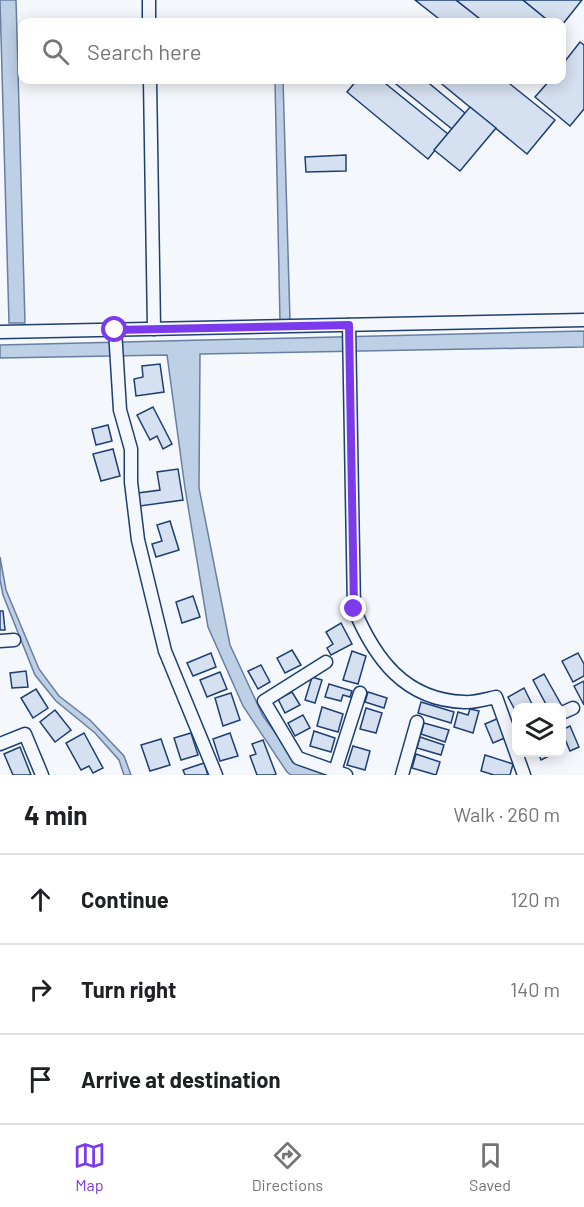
<!DOCTYPE html>
<meta charset="utf-8">
<style>
:root{--surface:#fff;--page:#f6f6f6;--text:#202124;--muted:#757577;--line:#e0e0e0;--accent:#7c3aed}
body{margin:0;font-family:Barlow,sans-serif;background:var(--page);color:var(--text)}
.controls{position:absolute;right:18px;bottom:18px;display:grid;overflow:hidden;border-radius:12px;box-shadow:0 3px 15px #0003}
.controls button{width:54px;height:54px;display:grid;place-items:center;padding:0;border:0;border-bottom:2px solid var(--line);background:var(--surface);color:var(--text);font:30px sans-serif}
.stop{position:absolute;width:18px;height:18px;margin:-14px;border:4px solid #7c3aed;border-radius:50%;background:#fff}
.stop.end{background:#7c3aed;border-color:#fff;box-shadow:0 2px 6px #0008}
.list{margin:0;padding:0;list-style:none}
h2{display:flex;justify-content:space-between;align-items:center;height:78px;margin:0;padding:0 24px;font-size:26px}
h2 small{font-size:20px;font-weight:400;color:var(--muted)}
.list li{display:grid;grid-template-columns:39px 1fr auto;gap:18px;align-items:center;box-sizing:border-box;height:90px;padding:0 24px;border-top:2px solid var(--line)}
.list b{display:block;font-size:22px;white-space:nowrap}
.list em{font-size:20px;font-style:normal;color:var(--muted)}
.icon{flex:none;width:33px;height:33px;fill:none;stroke:currentColor;stroke-width:2;stroke-linecap:round;stroke-linejoin:round}
.map{position:relative;flex:none;width:584px;height:775px;overflow:hidden}
.search{position:absolute;background:var(--surface);box-shadow:0 3px 15px #0003;left:18px;right:18px;top:18px;height:66px;display:flex;align-items:center;gap:15px;box-sizing:border-box;padding:0 21px;border-radius:12px;color:var(--muted);font-size:22px}
.sheet{height:348px;background:var(--surface)}
nav{display:flex;justify-content:space-around;align-items:center;box-sizing:border-box;height:84px;border-top:2px solid var(--line);background:var(--surface);font-size:16px;color:var(--muted)}
nav a{display:grid;justify-items:center;gap:3px}
nav .on{color:var(--accent)}
.map>svg:first-child{display:block}
</style>
<div class="map">
<svg width="584" height="775" viewBox="0 0 584 775">
<rect width="100%" height="100%" fill="#f4f7fb"/>
<g fill="#bed0e5" stroke="#687fa3" stroke-width="1.5">
<polygon points="0,0 16,0 25,323 9,323"/>
<polygon points="275,80 283,80 290,321 280,322"/>
<polygon points="584,331 584,347 200,354 199,488 230,645 263,716 299,765 327,775 291,775 287,772 243,706 208,627 185,488 167,355 0,358 0,345"/>
<polygon points="0,557 6,590 39,669 59,696 90,720 124,756 131,775 124,775 119,760 95,733 56,701 35,675 3,595 0,580"/>
</g>
<g fill="#d5e0f0" stroke="#1d3f73" stroke-width="1.5">
<polygon points="415,0 456,0 484,22 443,22"/>
<polygon points="456,0 523,0 550,22 484,22"/>
<polygon points="523,0 582,0 562,25 562,22 550,22"/>
<polygon points="580,42 584,45 584,109 570,126 535,97 550,80 562,80 562,65"/>
<polygon points="357,80 381,80 448,134 428,159 347,92"/>
<polygon points="391,80 425,80 465,113 452,129"/>
<polygon points="437,80 505,80 555,120 527,154"/>
<polygon points="470,107 496,128 460,171 434,150"/>
<polygon points="346,155 346,171 306,172 305,157"/>
<polygon points="160,364 164,392 136,396 134,379 143,377 142,366"/>
<polygon points="153,407 172,444 163,449 157,436 150,440 137,415"/>
<polygon points="108,425 112,441 96,445 92,429"/>
<polygon points="113,449 120,476 101,481 93,454"/>
<polygon points="178,469 183,500 140,506 138,493 160,490 157,472"/>
<polygon points="170,521 179,550 156,557 152,544 162,541 157,525"/>
<polygon points="193,596 200,617 182,623 176,602"/>
<polygon points="0,611 3,611 5,630 0,630"/>
<polygon points="341,623 352,644 331,655 327,648 333,644 326,632"/>
<polygon points="292,650 301,665 285,673 277,658"/>
<polygon points="352,651 366,656 358,684 343,680"/>
<polygon points="211,653 216,667 193,676 187,663"/>
<polygon points="578,653 584,664 584,676 573,682 562,661"/>
<polygon points="261,665 270,682 258,689 248,671"/>
<polygon points="26,671 28,687 12,688 10,673"/>
<polygon points="220,672 227,689 207,697 200,680"/>
<polygon points="544,674 562,706 559,708 548,708 533,680"/>
<polygon points="312,677 322,680 315,703 305,700"/>
<polygon points="584,681 584,705 574,686"/>
<polygon points="329,684 352,691 350,697 343,695 341,701 325,697"/>
<polygon points="524,688 534,708 516,708 516,712 508,697"/>
<polygon points="36,689 48,708 33,718 21,698"/>
<polygon points="292,692 300,705 285,713 278,699"/>
<polygon points="368,692 387,698 384,708 365,702"/>
<polygon points="231,693 240,720 223,726 215,698"/>
<polygon points="421,702 454,712 451,723 418,713"/>
<polygon points="322,707 343,714 338,732 317,726"/>
<polygon points="366,708 382,713 376,733 360,729"/>
<polygon points="470,709 479,711 473,733 454,727 458,712 468,715"/>
<polygon points="55,710 71,730 55,742 40,722"/>
<polygon points="303,715 310,728 295,736 288,723"/>
<polygon points="499,718 507,737 493,743 485,724"/>
<polygon points="424,723 449,730 445,742 421,734"/>
<polygon points="570,726 579,747 570,751 562,732 562,730"/>
<polygon points="314,731 335,738 331,752 310,746"/>
<polygon points="84,733 103,768 93,773 89,766 81,770 66,743"/>
<polygon points="191,733 198,755 181,760 174,738"/>
<polygon points="230,733 238,756 220,761 213,739"/>
<polygon points="420,737 444,745 441,755 417,748"/>
<polygon points="161,739 170,765 150,771 141,745"/>
<polygon points="263,740 276,774 273,775 257,775 250,756 256,754 252,744"/>
<polygon points="353,746 370,751 365,770 347,765"/>
<polygon points="20,747 31,775 13,775 4,754"/>
<polygon points="538,752 557,752 541,760"/>
<polygon points="416,754 440,762 436,775 412,768"/>
<polygon points="485,755 513,764 510,775 494,775 481,771"/>
<polygon points="204,763 208,775 185,775 183,770"/>
</g>
<g fill="none" stroke-linecap="round" stroke-linejoin="round">
<defs>
<g id="street">
<polyline points="149,0 149,22"/>
<polyline points="150,80 154,329"/>
<path d="M349,325L354,609C375,659 405,700 464,702C474,703 486,699 496,697L524,775"/>
<polyline points="115,330 120,410 131,449 131,482 138,540 165,651 216,775"/>
<polyline points="0,332 584,320"/>
<polyline points="0,641 14,640"/>
<polyline points="326,662 264,701 298,758 346,775"/>
<polyline points="562,713 573,708"/>
<polyline points="0,744 25,734 42,775"/>
<polyline points="335,771 360,693"/>
<polyline points="402,775 417,722"/>
</g>
</defs>
<use href="#street" stroke="#1d3f73" stroke-width="15"/>
<use href="#street" stroke="#f4f7fb" stroke-width="12"/>
</g>
<g fill="none" stroke-linecap="round" stroke-linejoin="round">
<polyline stroke="#7c3aed" stroke-width="8" points="115,330 349,325 354,609"/>
</g>
</svg>
<div class="controls">
<button><svg class="icon" aria-label="layers" viewBox="0 0 24 24"><path d="M12 4l9 5-9 5-9-5zM3 14l9 5 9-5"/></svg></button>
</div>
<div class="stop" style="left:115px;top:330px"></div>
<div class="stop end" style="left:354px;top:609px"></div>
<div class="search"><svg class="icon" aria-label="search" viewBox="0 0 24 24"><circle cx="10" cy="10" r="6"/><path d="M15 15l6 6"/></svg>Search here</div>
</div>
<section class="sheet">
<h2>4 min<small>Walk · 260 m</small></h2>
<ul class="list">
<li><svg class="icon" aria-label="ahead" viewBox="0 0 24 24"><path d="M12 20V5M6 11l6-6 6 6"/></svg><div><b>Continue</b></div><em>120 m</em></li>
<li><svg class="icon" aria-label="right" viewBox="0 0 24 24"><path d="M7 20v-9h11M14 6l5 5-5 5"/></svg><div><b>Turn right</b></div><em>140 m</em></li>
<li><svg class="icon" aria-label="arrive" viewBox="0 0 24 24"><path d="M6 21V4h12l-3 4 3 4H6"/></svg><div><b>Arrive at destination</b></div></li>
</ul>
</section>
<nav>
<a class="on"><svg class="icon" aria-label="map" viewBox="0 0 24 24"><path d="M3 6l6-2 6 2 6-2v14l-6 2-6-2-6 2zM9 4v14M15 6v14"/></svg>Map</a>
<a><svg class="icon" aria-label="directions" viewBox="0 0 24 24"><path d="M12 3l9 9-9 9-9-9zM9 14v-3h6M13 9l2 2-2 2"/></svg>Directions</a>
<a><svg class="icon" aria-label="saved" viewBox="0 0 24 24"><path d="M7 4h10v16l-5-4-5 4z"/></svg>Saved</a>
</nav>
